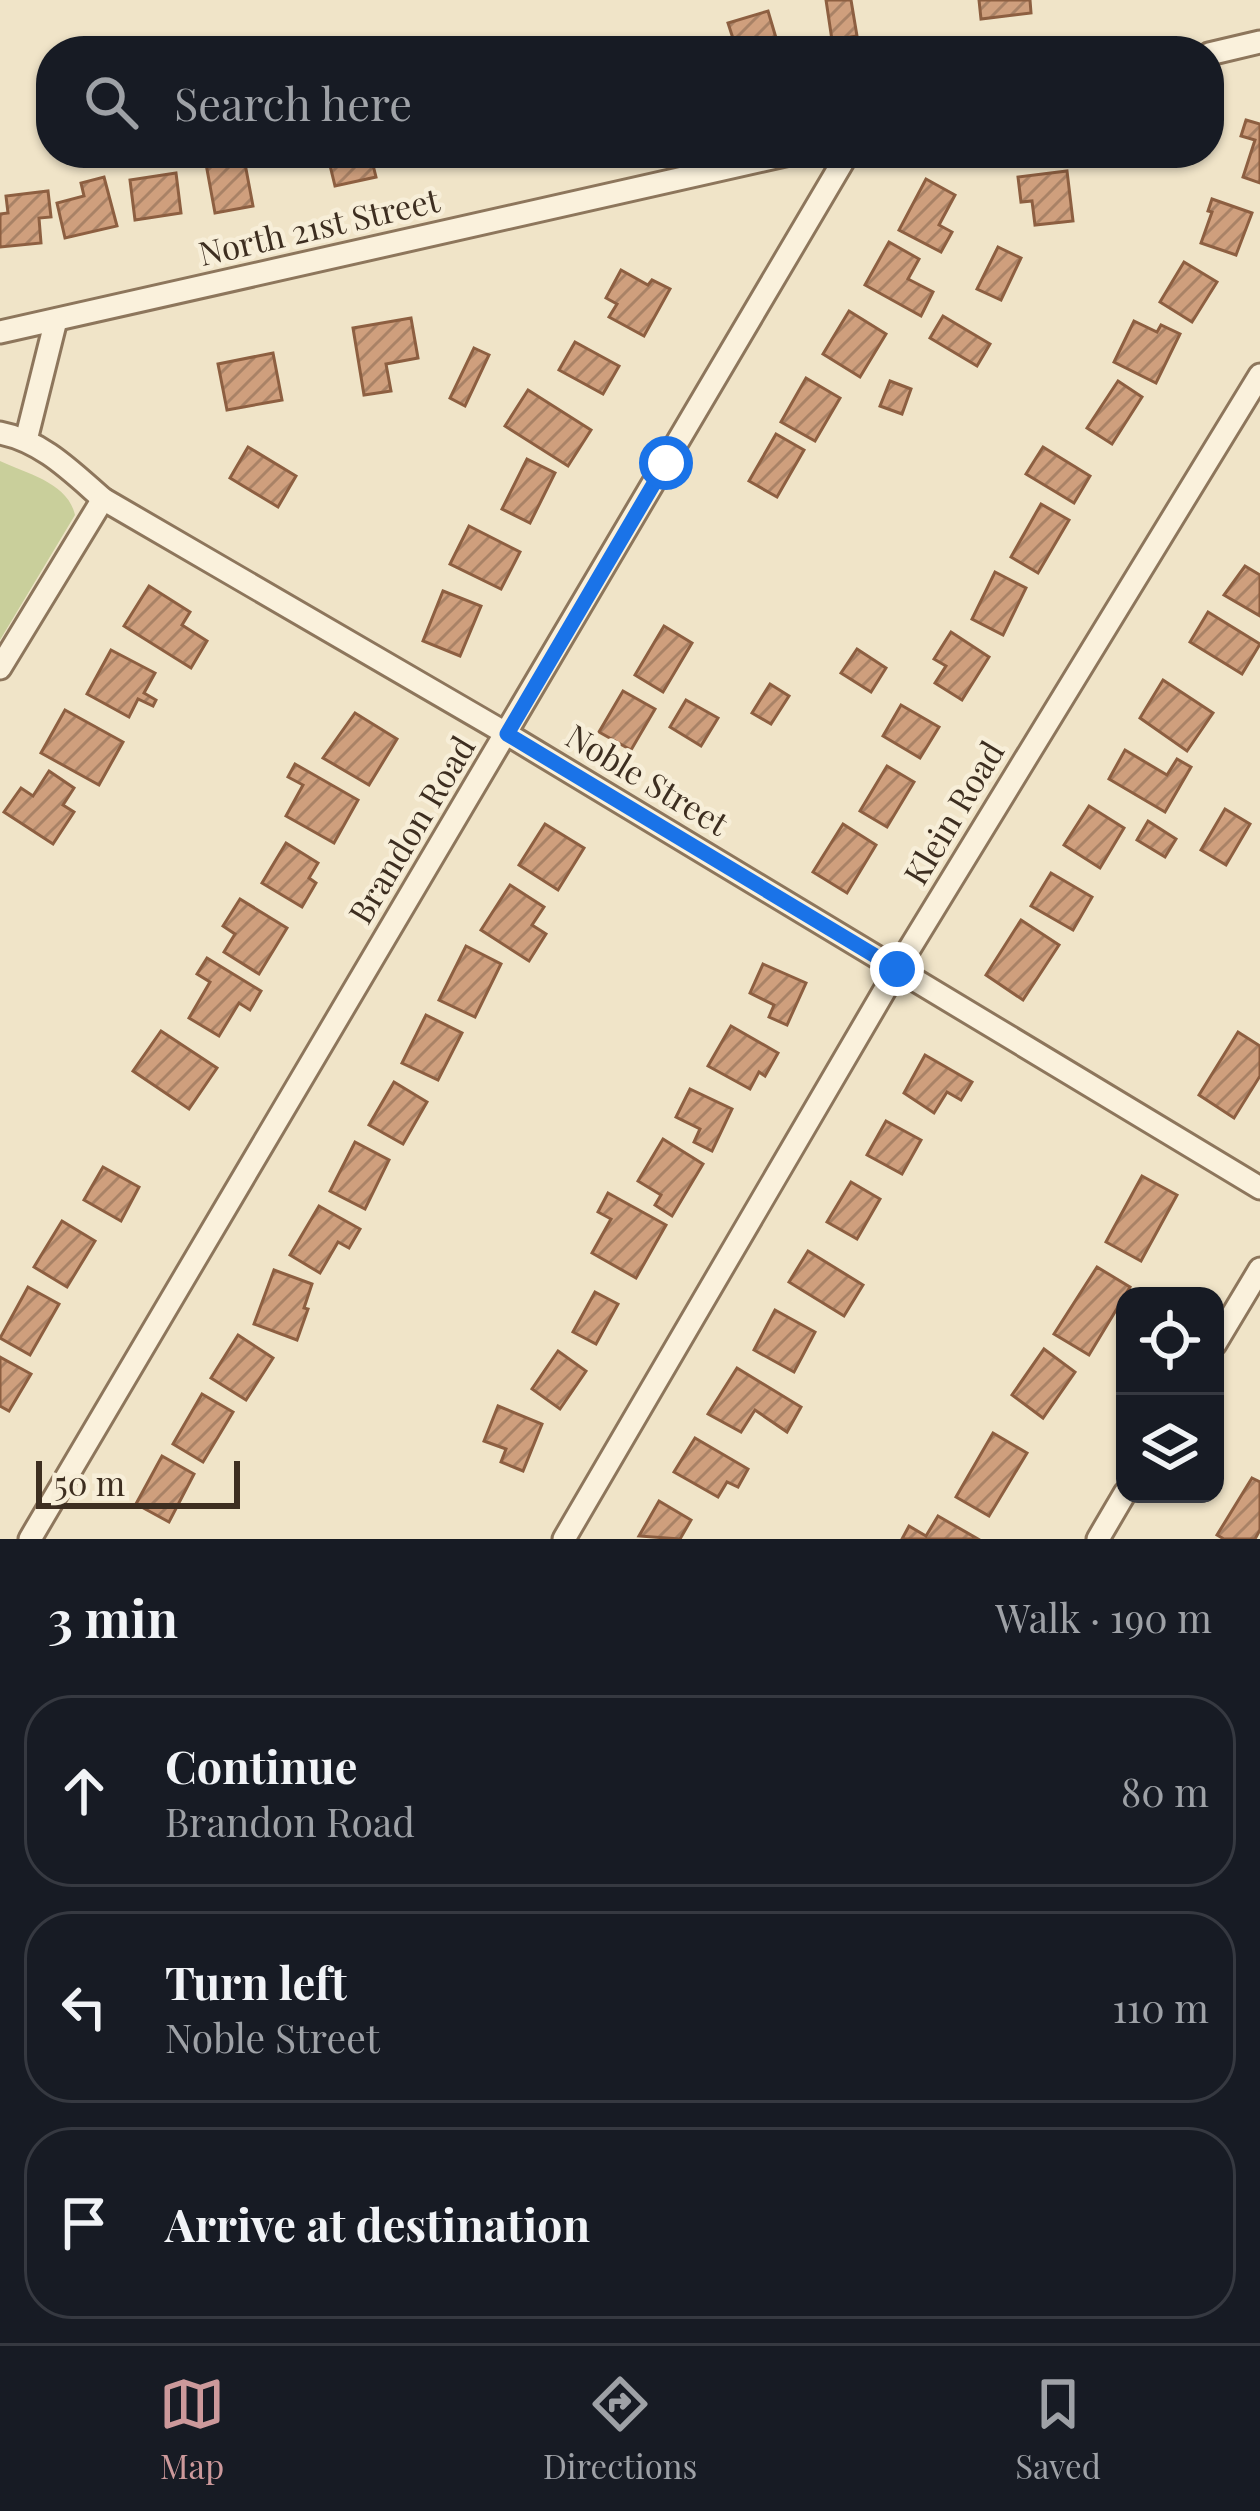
<!DOCTYPE html>
<meta charset="utf-8">
<style>
:root{--surface:#171b24;--page:#20242c;--text:#f1f3f6;--muted:#9ea1a6;--line:#363941;--accent:#cc999b}
body{margin:0;font-family:"Playfair Display",serif;background:var(--page);color:var(--text)}
.controls{position:absolute;right:36px;bottom:36px;display:grid;overflow:hidden;border-radius:24px;box-shadow:0 3px 9px #0004}
.controls button{width:108px;height:108px;display:grid;place-items:center;padding:0;border:0;border-bottom:3px solid var(--line);background:var(--surface);color:var(--text);font:60px sans-serif}
.scale{position:absolute;left:36px;bottom:30px;width:204px;box-sizing:border-box;padding-left:12px;border:6px solid #3d2e20;border-top:0;font-size:33px;line-height:42px;white-space:nowrap;color:#3d2e20;-webkit-text-stroke:9px #f7eed8;paint-order:stroke}
.stop{position:absolute;width:36px;height:36px;margin:-27px;border:9px solid #1a73e8;border-radius:50%;background:#fff}
.stop.end{background:#1a73e8;border-color:#fff;box-shadow:0 3px 12px #0008}
.list{margin:0;padding:0;list-style:none}
h2{display:flex;justify-content:space-between;align-items:center;height:156px;margin:0;padding:0 48px;font-size:51px}
h2 small{font-size:39px;font-weight:400;color:var(--muted)}
.list li{display:grid;grid-template-columns:78px 1fr auto;gap:36px;align-items:center;box-sizing:border-box;height:192px;margin:0 24px 24px;padding:0 24px;border:3px solid var(--line);border-radius:48px}
.list b{display:block;font-size:45px;white-space:nowrap}
.list p{margin:0;font-size:39px;white-space:nowrap;color:var(--muted)}
.list em{font-size:39px;font-style:normal;color:var(--muted)}
.icon{flex:none;width:66px;height:66px;fill:none;stroke:currentColor;stroke-width:2;stroke-linecap:round;stroke-linejoin:round}
.map{position:relative;flex:none;width:1260px;height:1539px;overflow:hidden}
.search{position:absolute;background:var(--surface);box-shadow:0 3px 9px #0004;left:36px;right:36px;top:36px;height:132px;display:flex;align-items:center;gap:30px;box-sizing:border-box;padding:0 42px;border-radius:48px;color:var(--muted);font-size:45px}
.sheet{height:804px;background:var(--surface)}
nav{display:flex;justify-content:space-around;align-items:center;box-sizing:border-box;height:168px;border-top:3px solid var(--line);background:var(--surface);font-size:33px;color:var(--muted)}
nav a{display:grid;justify-items:center;gap:6px}
nav .on{color:var(--accent)}
.map>svg:first-child{display:block}
</style>
<div class="map">
<svg width="1260" height="1539" viewBox="0 0 1260 1539">
<defs>
<pattern id="building-hatch" width="6" height="6" patternUnits="userSpaceOnUse" patternTransform="scale(3)"><rect width="6" height="6" fill="#cf9f7d"/><path d="M-1 1l2-2M0 6l6-6M5 7l2-2" fill="none" stroke="#a98266"/></pattern>
</defs>
<rect width="100%" height="100%" fill="#f0e4c8"/>
<path fill="#c9cf9b" d="M0,461C28,474 68,483 75,515L0,640Z"/>
<g fill="url(#building-hatch)" stroke="#8d5f41" stroke-width="3">
<polygon points="826,0 851,0 857,36 832,40"/>
<polygon points="979,0 1030,0 1031,13 981,19"/>
<polygon points="768,11 779,48 737,51 728,23"/>
<polygon points="1246,120 1260,124 1260,183 1243,177 1255,140 1241,136"/>
<polygon points="204,153 243,153 253,206 215,213"/>
<polygon points="327,153 370,153 376,177 335,186"/>
<polygon points="1067,171 1073,221 1035,225 1032,201 1021,202 1018,177"/>
<polygon points="176,173 181,213 135,220 130,180"/>
<polygon points="104,177 117,226 65,238 57,203 84,196 81,183"/>
<polygon points="926,179 955,195 939,225 952,232 941,252 899,230"/>
<polygon points="48,191 51,217 39,218 41,243 0,247 0,214 8,213 6,196"/>
<polygon points="1212,199 1252,213 1236,255 1201,243 1212,212 1208,211"/>
<polygon points="889,242 919,259 908,279 933,292 921,316 865,285"/>
<polygon points="998,247 1021,258 1001,300 977,289"/>
<polygon points="1184,262 1217,282 1192,322 1160,302"/>
<polygon points="621,270 648,285 652,280 670,289 644,336 609,317 617,304 606,298"/>
<polygon points="849,311 886,334 860,377 823,354"/>
<polygon points="943,316 990,344 977,366 930,338"/>
<polygon points="411,318 418,358 386,364 391,391 364,395 353,328"/>
<polygon points="1134,321 1157,332 1161,325 1180,334 1156,383 1114,362"/>
<polygon points="575,342 619,366 603,394 559,370"/>
<polygon points="474,348 489,355 465,406 450,398"/>
<polygon points="273,353 282,400 227,410 218,364"/>
<polygon points="806,378 840,398 815,441 781,422"/>
<polygon points="890,381 911,389 902,414 880,406"/>
<polygon points="1118,381 1142,397 1112,444 1087,428"/>
<polygon points="528,390 591,430 568,466 505,426"/>
<polygon points="776,434 804,450 777,497 749,481"/>
<polygon points="248,447 296,476 278,507 230,478"/>
<polygon points="1043,447 1090,476 1074,503 1026,474"/>
<polygon points="527,459 555,473 530,523 502,509"/>
<polygon points="1041,504 1069,520 1038,573 1011,557"/>
<polygon points="469,526 520,552 501,589 450,564"/>
<polygon points="1245,566 1260,575 1260,616 1224,595"/>
<polygon points="995,572 1026,588 1003,635 972,619"/>
<polygon points="149,586 190,612 182,625 207,641 191,668 124,626"/>
<polygon points="443,591 481,606 460,656 423,641"/>
<polygon points="1208,612 1260,644 1242,674 1190,642"/>
<polygon points="664,626 692,643 663,692 635,675"/>
<polygon points="951,632 989,657 962,700 935,683 946,666 934,659"/>
<polygon points="857,649 886,668 871,692 841,673"/>
<polygon points="111,650 155,673 144,693 156,700 153,706 138,699 129,717 87,694"/>
<polygon points="1163,680 1213,713 1187,751 1140,718"/>
<polygon points="770,684 789,696 771,724 752,713"/>
<polygon points="623,691 655,709 631,750 599,732"/>
<polygon points="686,700 718,718 701,746 670,727"/>
<polygon points="901,705 939,727 920,758 883,736"/>
<polygon points="65,710 123,742 99,785 41,753"/>
<polygon points="355,713 397,739 369,785 323,758"/>
<polygon points="1125,750 1167,775 1177,759 1191,767 1165,812 1109,779"/>
<polygon points="295,764 358,800 334,843 286,816 303,785 288,777"/>
<polygon points="887,766 914,782 887,827 860,811"/>
<polygon points="49,771 74,788 63,805 74,812 53,844 4,812 21,788 33,796"/>
<polygon points="1089,806 1124,828 1100,868 1064,845"/>
<polygon points="1225,809 1250,824 1226,865 1201,850"/>
<polygon points="1148,821 1176,839 1165,857 1137,840"/>
<polygon points="545,824 584,848 558,890 519,865"/>
<polygon points="843,824 876,845 847,893 813,872"/>
<polygon points="286,843 318,863 309,878 316,883 302,907 262,883"/>
<polygon points="1051,873 1092,897 1073,930 1031,906"/>
<polygon points="510,885 544,907 532,925 546,934 529,961 481,930"/>
<polygon points="240,899 287,928 259,974 224,952 235,934 223,926"/>
<polygon points="1021,920 1059,945 1023,1000 986,975"/>
<polygon points="466,946 501,964 475,1017 439,1000"/>
<polygon points="207,958 261,991 250,1010 239,1003 219,1036 189,1018 210,982 197,974"/>
<polygon points="763,964 806,983 787,1025 769,1017 774,1005 750,993"/>
<polygon points="426,1015 462,1033 438,1080 402,1063"/>
<polygon points="731,1026 778,1053 765,1076 759,1072 750,1089 708,1066"/>
<polygon points="161,1031 217,1068 189,1109 133,1071"/>
<polygon points="1238,1032 1260,1046 1260,1076 1234,1118 1199,1095"/>
<polygon points="925,1055 972,1082 961,1100 947,1092 934,1113 904,1093"/>
<polygon points="394,1082 427,1102 403,1144 369,1125"/>
<polygon points="690,1089 732,1109 712,1151 694,1142 700,1129 676,1117"/>
<polygon points="886,1121 921,1140 902,1174 867,1155"/>
<polygon points="663,1139 703,1164 672,1216 655,1205 661,1195 638,1181"/>
<polygon points="355,1142 389,1160 365,1209 330,1191"/>
<polygon points="103,1167 139,1187 121,1221 84,1200"/>
<polygon points="1142,1176 1177,1195 1141,1261 1106,1242"/>
<polygon points="851,1182 880,1199 857,1239 827,1222"/>
<polygon points="608,1193 666,1225 636,1278 592,1253 611,1219 598,1212"/>
<polygon points="319,1206 360,1229 349,1248 338,1242 320,1273 290,1255"/>
<polygon points="62,1221 95,1241 67,1287 34,1267"/>
<polygon points="808,1251 863,1285 844,1316 789,1282"/>
<polygon points="1097,1267 1130,1287 1089,1355 1054,1334"/>
<polygon points="274,1270 312,1284 304,1308 308,1309 297,1340 254,1324"/>
<polygon points="28,1287 59,1304 30,1355 0,1338"/>
<polygon points="595,1292 618,1304 596,1344 573,1332"/>
<polygon points="775,1310 815,1332 794,1372 754,1350"/>
<polygon points="238,1335 273,1358 246,1400 211,1378"/>
<polygon points="1044,1349 1075,1372 1043,1418 1012,1395"/>
<polygon points="558,1351 586,1371 560,1409 532,1389"/>
<polygon points="0,1357 31,1374 9,1411 0,1406"/>
<polygon points="737,1368 801,1407 787,1432 755,1410 741,1432 708,1414"/>
<polygon points="202,1394 233,1412 203,1462 173,1444"/>
<polygon points="498,1406 542,1424 523,1471 501,1462 506,1449 484,1441"/>
<polygon points="993,1433 1027,1453 989,1516 956,1497"/>
<polygon points="695,1438 748,1469 738,1487 727,1482 718,1497 674,1472"/>
<polygon points="162,1456 194,1474 169,1522 136,1504"/>
<polygon points="1252,1478 1260,1482 1260,1530 1255,1539 1224,1539 1217,1535"/>
<polygon points="659,1501 691,1520 680,1539 639,1536"/>
<polygon points="938,1516 978,1539 902,1539 909,1526 926,1536"/>
</g>
<g fill="none" stroke-linecap="round" stroke-linejoin="round">
<defs>
<g id="street">
<polyline points="1209,54 1260,42"/>
<polyline points="0,332 794,153"/>
<path d="M0,433C42,441 72,472 103,499L507,734L1260,1188"/>
<polyline points="26,440 56,320"/>
<polyline points="0,668 103,499"/>
<polyline points="1215,1344 1260,1269"/>
<polyline points="30,1539 848,153"/>
<polyline points="564,1539 897,969 1260,375"/>
<polyline points="1098,1539 1125,1493"/>
</g>
</defs>
<use href="#street" stroke="#8d765c" stroke-width="27"/>
<use href="#street" stroke="#faf1dc" stroke-width="21"/>
</g>
<g fill="none" stroke-linecap="round" stroke-linejoin="round">
<polyline stroke="#1a73e8" stroke-width="15" points="666,463 507,734 897,969"/>
</g>
<g text-anchor="middle" stroke-width="9" stroke-linejoin="round" paint-order="stroke">
<g font-size="33" fill="#3d2e20" stroke="#f7eed8">
<text transform="translate(319 227) rotate(-13)" y="12">North 21st Street</text>
<text transform="translate(647 780) rotate(31)" y="12">Noble Street</text>
<text transform="translate(954 813) rotate(-59)" y="12">Klein Road</text>
<text transform="translate(412 830) rotate(-59)" y="12">Brandon Road</text>
</g>
</g>
</svg>
<div class="controls">
<button><svg class="icon" aria-label="locate" viewBox="0 0 24 24"><circle cx="12" cy="12" r="6"/><path d="M12 2v4M12 18v4M2 12h4M18 12h4"/></svg></button>
<button><svg class="icon" aria-label="layers" viewBox="0 0 24 24"><path d="M12 4l9 5-9 5-9-5zM3 14l9 5 9-5"/></svg></button>
</div>
<div class="scale">50 m</div>
<div class="stop" style="left:666px;top:463px"></div>
<div class="stop end" style="left:897px;top:969px"></div>
<div class="search"><svg class="icon" aria-label="search" viewBox="0 0 24 24"><circle cx="10" cy="10" r="6"/><path d="M15 15l6 6"/></svg>Search here</div>
</div>
<section class="sheet">
<h2>3 min<small>Walk · 190 m</small></h2>
<ul class="list">
<li><svg class="icon" aria-label="ahead" viewBox="0 0 24 24"><path d="M12 20V5M6 11l6-6 6 6"/></svg><div><b>Continue</b><p>Brandon Road</p></div><em>80 m</em></li>
<li><svg class="icon" aria-label="left" viewBox="0 0 24 24"><path d="M17 20v-9H6M10 6l-5 5 5 5"/></svg><div><b>Turn left</b><p>Noble Street</p></div><em>110 m</em></li>
<li><svg class="icon" aria-label="arrive" viewBox="0 0 24 24"><path d="M6 21V4h12l-3 4 3 4H6"/></svg><div><b>Arrive at destination</b></div></li>
</ul>
</section>
<nav>
<a class="on"><svg class="icon" aria-label="map" viewBox="0 0 24 24"><path d="M3 6l6-2 6 2 6-2v14l-6 2-6-2-6 2zM9 4v14M15 6v14"/></svg>Map</a>
<a><svg class="icon" aria-label="directions" viewBox="0 0 24 24"><path d="M12 3l9 9-9 9-9-9zM9 14v-3h6M13 9l2 2-2 2"/></svg>Directions</a>
<a><svg class="icon" aria-label="saved" viewBox="0 0 24 24"><path d="M7 4h10v16l-5-4-5 4z"/></svg>Saved</a>
</nav>
